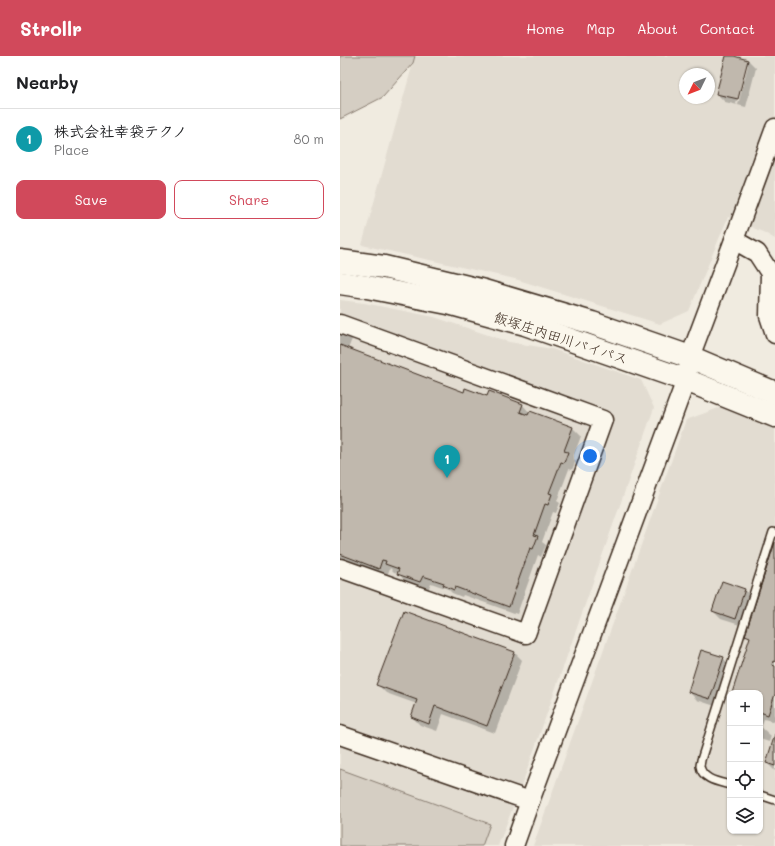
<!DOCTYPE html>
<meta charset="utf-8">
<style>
:root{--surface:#fff;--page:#f6f6f6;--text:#202124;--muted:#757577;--line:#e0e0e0;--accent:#d1495b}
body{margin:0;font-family:Mali,"Klee One",sans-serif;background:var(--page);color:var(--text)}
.controls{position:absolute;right:12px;bottom:12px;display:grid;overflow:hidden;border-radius:8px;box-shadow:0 1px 3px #0004}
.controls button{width:36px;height:36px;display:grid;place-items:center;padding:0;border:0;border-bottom:1px solid var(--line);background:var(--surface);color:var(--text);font:20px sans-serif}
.compass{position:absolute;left:339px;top:12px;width:36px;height:36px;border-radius:50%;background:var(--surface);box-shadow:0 1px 3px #0004;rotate:227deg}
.you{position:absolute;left:250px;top:400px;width:14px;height:14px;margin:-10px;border:3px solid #fff;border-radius:50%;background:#1a73e8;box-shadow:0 0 0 6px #1a73e833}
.badge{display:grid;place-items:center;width:26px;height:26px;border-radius:50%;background:var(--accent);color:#fff;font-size:13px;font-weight:700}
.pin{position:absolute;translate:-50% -33px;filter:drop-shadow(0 1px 2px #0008)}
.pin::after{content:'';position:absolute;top:21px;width:14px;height:12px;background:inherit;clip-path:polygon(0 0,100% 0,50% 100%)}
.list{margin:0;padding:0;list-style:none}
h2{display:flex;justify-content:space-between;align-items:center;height:52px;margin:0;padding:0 16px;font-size:17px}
h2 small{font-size:13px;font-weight:400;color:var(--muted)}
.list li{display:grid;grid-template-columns:26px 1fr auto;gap:12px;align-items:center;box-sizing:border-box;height:60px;padding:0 16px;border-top:1px solid var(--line)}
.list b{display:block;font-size:15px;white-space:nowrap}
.list p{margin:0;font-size:13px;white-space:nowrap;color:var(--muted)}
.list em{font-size:13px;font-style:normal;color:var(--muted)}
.actions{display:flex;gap:8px;padding:12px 16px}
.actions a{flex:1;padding:9px 0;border:1px solid var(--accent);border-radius:8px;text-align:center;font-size:14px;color:var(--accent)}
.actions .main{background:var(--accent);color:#fff}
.icon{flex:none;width:22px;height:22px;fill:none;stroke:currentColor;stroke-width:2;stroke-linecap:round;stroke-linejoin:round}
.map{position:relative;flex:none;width:435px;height:790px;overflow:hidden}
header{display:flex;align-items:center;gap:24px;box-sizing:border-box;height:56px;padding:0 20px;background:var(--accent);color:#fff}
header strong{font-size:19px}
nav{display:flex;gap:22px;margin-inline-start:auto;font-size:14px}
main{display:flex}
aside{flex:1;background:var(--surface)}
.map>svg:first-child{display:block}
</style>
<header>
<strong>Strollr</strong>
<nav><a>Home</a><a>Map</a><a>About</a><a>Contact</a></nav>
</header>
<main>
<aside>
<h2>Nearby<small></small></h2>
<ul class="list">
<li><span class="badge" style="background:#0f9aa8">1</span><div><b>株式会社幸袋テクノ</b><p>Place</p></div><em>80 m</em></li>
</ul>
<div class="actions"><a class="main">Save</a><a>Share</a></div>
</aside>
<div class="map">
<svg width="435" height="790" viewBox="0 0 435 790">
<rect width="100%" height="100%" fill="#f0ebe0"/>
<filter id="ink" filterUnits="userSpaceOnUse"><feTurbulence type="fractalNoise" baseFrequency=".025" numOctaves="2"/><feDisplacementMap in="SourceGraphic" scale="8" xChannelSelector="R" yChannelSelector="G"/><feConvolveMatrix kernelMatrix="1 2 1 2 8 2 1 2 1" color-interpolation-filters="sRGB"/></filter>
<g filter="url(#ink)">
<g fill="#e2dcd1" fill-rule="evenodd">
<path d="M75,0H435V183L425,177L388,161L349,255L320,268L175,223L22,189ZM345,18H369V42H345Z"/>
<polygon points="0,244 24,247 94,261 169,286 212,293 301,324 314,352 186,717 158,790 0,790"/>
<path d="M384,350L435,371V790H193L346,364ZM390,637H420V775H390Z"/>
</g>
<g fill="#d5cec3" stroke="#887c70">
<polygon points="0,0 75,0 73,7 43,41 0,63"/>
<polygon points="0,713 150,768 142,790 0,790"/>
</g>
<g fill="#0003" fill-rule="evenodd">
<path d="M387,0H390L408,4L416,12L406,51L385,46L377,38ZM406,9H408L398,49L396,48Z"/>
<polygon points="0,274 4,275 12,283 8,293 124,337 182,348 190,357 233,372 241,380 233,402 236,405 232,414 229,413 217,445 220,447 216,457 213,456 202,486 206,489 201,501 198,499 177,558 123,539 122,541 112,537 108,533 91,527 88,534 66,526 58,517 54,516 50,512 47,520 0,502"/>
<polygon points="435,489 435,666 424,663 421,671 431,680 429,686 420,683 420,637 393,637 411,583 406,578"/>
<polygon points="405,534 413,542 403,570 381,563 373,555"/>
<polygon points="174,596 182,604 155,677 103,658 97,675 80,669 72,661 77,648 46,637 38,629"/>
<polygon points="383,602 391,610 378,651 357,644 349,636"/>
<polygon points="390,659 390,670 387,667"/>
<polygon points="435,681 435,715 427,707"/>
</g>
<g fill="#c0b8ad" stroke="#3b2a1e">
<polygon points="386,0 394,0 408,4 398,43 376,38"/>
<polygon points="0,289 124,336 125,332 147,340 149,335 183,348 180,356 188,359 190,355 233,371 224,395 228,396 224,407 221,406 209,437 212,438 208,449 205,448 194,479 198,480 193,493 190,492 169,551 115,531 114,534 103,529 104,527 83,520 80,526 57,518 59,513 45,508 46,505 42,504 39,513 0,498"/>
<polygon points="435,486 435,606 433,605 432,609 435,610 435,638 428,659 420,656 420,637 392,637 410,581 405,579"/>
<polygon points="382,525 405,533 395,563 372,555"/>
<polygon points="64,555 175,596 147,670 95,650 89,668 71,661 77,644 36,629"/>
<polygon points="361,594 384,601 370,643 348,636"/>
<polygon points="435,678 435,710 426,707"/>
</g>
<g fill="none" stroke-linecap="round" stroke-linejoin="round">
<defs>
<g id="service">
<path d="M390,729C380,726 362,724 360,710C360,708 361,706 361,704L433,476L435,477"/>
<polyline points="420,739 435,744"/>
</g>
<g id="tertiary">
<polyline points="394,184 417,197 430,217 429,260 435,278"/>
<polyline points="0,268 263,364 186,578 0,512"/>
<polyline points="0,679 190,745"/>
<polyline points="174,790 190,745 346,324 350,301 394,184 435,72"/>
</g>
<g id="trunk">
<polyline points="0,205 44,211 144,235 252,267 350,301 435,337"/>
<polyline points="0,227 27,231 108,247 185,268 346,324 435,360"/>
</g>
</defs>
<use href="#service" stroke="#3b2a1e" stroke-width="10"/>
<use href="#tertiary" stroke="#3b2a1e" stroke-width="21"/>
<use href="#trunk" stroke="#3b2a1e" stroke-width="25"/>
<use href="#service" stroke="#fbf7ec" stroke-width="7"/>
<use href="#tertiary" stroke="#fbf7ec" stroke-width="18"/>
<use href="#trunk" stroke="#fbf7ec" stroke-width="22"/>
</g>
</g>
<g text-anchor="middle" stroke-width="3.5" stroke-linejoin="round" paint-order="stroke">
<g font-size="14" fill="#3b2a1e" stroke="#fbf7ec">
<text transform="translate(221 282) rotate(18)" y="5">飯塚庄内田川バイパス</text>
</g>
</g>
</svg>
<div class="controls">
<button>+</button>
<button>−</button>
<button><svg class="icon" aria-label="locate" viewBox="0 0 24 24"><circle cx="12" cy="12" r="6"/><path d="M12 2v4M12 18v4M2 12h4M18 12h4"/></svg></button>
<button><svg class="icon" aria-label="layers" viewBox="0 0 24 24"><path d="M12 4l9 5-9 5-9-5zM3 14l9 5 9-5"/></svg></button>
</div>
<svg class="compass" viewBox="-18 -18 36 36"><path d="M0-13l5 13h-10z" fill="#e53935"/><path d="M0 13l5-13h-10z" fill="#757577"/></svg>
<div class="you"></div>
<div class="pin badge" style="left:107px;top:422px;background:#0f9aa8">1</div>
</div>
</main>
